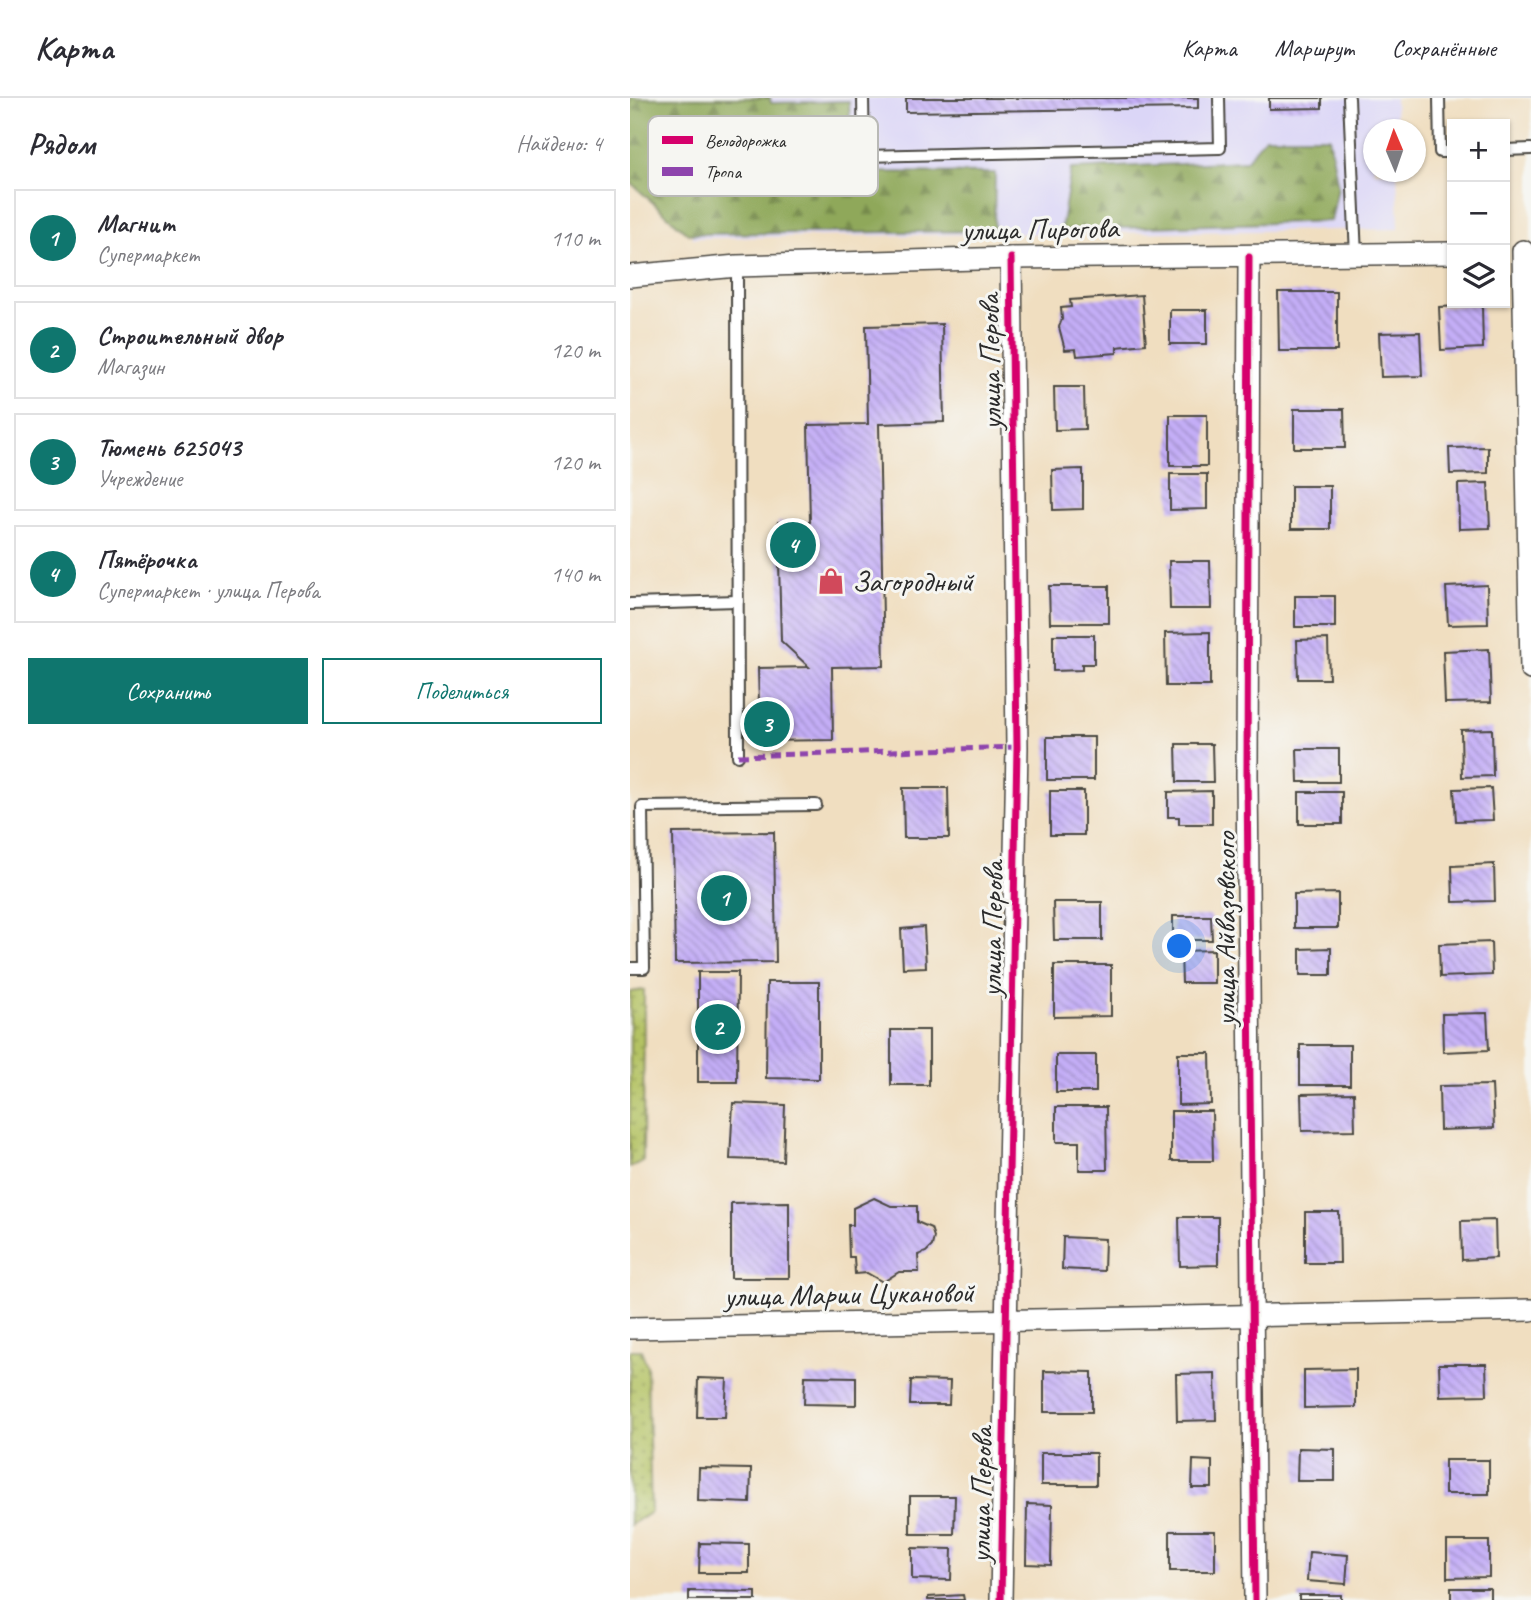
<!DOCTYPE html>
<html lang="ru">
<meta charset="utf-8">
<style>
:root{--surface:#fff;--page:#f7f7f7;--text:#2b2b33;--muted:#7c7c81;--line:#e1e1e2;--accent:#0f766e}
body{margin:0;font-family:Caveat,sans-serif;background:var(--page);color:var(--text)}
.controls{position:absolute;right:21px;top:21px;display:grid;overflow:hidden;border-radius:0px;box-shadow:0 2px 5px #0004}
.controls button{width:63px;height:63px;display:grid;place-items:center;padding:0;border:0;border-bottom:2px solid var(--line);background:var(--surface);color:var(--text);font:35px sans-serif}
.compass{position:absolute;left:733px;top:21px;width:63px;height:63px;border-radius:50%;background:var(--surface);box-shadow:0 2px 5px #0004;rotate:358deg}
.you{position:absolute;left:550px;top:849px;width:24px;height:24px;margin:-18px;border:5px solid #fff;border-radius:50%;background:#1a73e8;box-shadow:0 0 0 10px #1a73e833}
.badge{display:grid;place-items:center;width:46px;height:46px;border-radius:50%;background:var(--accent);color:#fff;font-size:23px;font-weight:700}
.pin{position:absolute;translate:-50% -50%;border:4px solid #fff;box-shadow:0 2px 7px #0006}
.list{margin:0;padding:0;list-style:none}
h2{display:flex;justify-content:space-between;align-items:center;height:91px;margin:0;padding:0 28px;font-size:30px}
h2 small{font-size:23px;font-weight:400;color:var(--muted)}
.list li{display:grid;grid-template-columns:46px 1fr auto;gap:21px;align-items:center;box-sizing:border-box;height:98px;margin:0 14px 14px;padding:0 14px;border:2px solid var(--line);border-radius:0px}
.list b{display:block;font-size:26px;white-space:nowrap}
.list p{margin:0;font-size:23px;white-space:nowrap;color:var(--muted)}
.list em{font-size:23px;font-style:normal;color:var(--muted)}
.actions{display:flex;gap:14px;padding:21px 28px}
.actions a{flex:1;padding:16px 0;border:2px solid var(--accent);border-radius:0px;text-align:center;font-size:24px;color:var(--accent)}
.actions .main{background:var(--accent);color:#fff}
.icon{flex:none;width:38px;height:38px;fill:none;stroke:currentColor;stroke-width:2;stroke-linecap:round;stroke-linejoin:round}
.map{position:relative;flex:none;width:901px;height:1502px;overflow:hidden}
header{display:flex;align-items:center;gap:42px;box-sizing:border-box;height:98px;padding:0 35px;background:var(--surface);border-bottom:2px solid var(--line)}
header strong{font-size:33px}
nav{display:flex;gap:38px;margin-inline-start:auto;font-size:24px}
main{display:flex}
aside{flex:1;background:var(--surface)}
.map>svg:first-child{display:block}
</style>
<header>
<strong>Карта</strong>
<nav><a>Карта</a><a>Маршрут</a><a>Сохранённые</a></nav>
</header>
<main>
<aside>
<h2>Рядом<small>Найдено: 4</small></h2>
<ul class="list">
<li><span class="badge">1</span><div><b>Магнит</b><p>Супермаркет</p></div><em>110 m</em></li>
<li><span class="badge">2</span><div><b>Строительный двор</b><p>Магазин</p></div><em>120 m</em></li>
<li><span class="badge">3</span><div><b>Тюмень 625043</b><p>Учреждение</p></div><em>120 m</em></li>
<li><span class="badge">4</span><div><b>Пятёрочка</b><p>Супермаркет · улица Перова</p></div><em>140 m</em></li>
</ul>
<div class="actions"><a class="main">Сохранить</a><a>Поделиться</a></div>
</aside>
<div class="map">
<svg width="901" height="1502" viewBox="0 0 901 1502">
<defs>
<pattern id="grass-dots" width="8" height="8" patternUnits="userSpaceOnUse" patternTransform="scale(1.75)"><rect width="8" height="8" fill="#b4c264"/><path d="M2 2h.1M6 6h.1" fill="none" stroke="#939e53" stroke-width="1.8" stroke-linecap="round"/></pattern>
<pattern id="forest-firs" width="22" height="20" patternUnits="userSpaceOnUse" patternTransform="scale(1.75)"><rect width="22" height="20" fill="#8fa85a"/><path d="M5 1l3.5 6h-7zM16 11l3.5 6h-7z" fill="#75894b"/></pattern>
<pattern id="building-back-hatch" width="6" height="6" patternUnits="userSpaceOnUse" patternTransform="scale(1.75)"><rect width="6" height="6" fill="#c4aef7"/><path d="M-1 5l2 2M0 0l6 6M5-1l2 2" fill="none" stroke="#9f8ec8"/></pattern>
</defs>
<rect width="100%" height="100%" fill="#f6f6f2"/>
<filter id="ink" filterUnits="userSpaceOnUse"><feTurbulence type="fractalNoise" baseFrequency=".0143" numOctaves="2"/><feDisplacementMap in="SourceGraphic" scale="14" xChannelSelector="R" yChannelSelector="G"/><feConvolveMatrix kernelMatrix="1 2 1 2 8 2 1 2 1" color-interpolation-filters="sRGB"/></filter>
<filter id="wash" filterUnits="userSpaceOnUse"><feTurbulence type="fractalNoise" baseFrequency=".00686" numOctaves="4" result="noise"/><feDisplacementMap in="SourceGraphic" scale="28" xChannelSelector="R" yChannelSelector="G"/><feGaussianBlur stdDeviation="1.57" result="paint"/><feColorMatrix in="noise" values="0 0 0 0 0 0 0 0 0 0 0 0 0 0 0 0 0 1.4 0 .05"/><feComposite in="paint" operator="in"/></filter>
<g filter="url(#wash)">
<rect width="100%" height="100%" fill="#f0dec0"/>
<polygon fill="#dbd6f7" points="60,0 765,0 766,31 744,32 744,74 767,74 769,131 63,140"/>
<g fill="url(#grass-dots)" stroke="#707648" stroke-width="2">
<polygon points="14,892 13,1063 0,1069 0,894"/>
<polygon points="0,1252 11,1252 17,1268 21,1414 0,1427"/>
</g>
<g fill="url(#forest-firs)" stroke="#5d6a42" stroke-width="2">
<polygon points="0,0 140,0 141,5 219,3 222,74 365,75 364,133 58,136 0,84"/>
<polygon points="635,39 699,39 708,89 701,123 431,132 441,71 616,63"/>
</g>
<g id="blocks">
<g fill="url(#building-back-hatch)">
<polygon points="276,0 568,0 568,10 276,14"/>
<polygon points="639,0 692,0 692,10 639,11"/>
<polygon points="648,194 707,194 707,253 649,253"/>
<polygon points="512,197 516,246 487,249 487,255 447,258 446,251 435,252 429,229 432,221 431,210 441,209 440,202"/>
<polygon points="852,207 853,250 811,252 809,209"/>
<rect x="540" y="212" width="37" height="34"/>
<polygon points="312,226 314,324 249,326 254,568 202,569 203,642 130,643 128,570 179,569 151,543 148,424 180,424 178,327 238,326 236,228"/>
<polygon points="790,234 792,278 751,279 749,235"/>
<polygon points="424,289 454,289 455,331 425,332"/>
<polygon points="664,311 714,311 715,350 664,350"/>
<rect x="540" y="317" width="37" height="51"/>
<polygon points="858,349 858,375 820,376 819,350"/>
<polygon points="453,371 453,411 423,412 422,372"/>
<polygon points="540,376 577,376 577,411 540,412"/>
<polygon points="858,385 860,430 829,431 828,386"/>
<rect x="661" y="388" width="39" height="43"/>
<polygon points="539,463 580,463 581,511 540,511"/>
<polygon points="857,487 858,526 818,527 816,489"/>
<polygon points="419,488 479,488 479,525 420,525"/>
<rect x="665" y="498" width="40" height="31"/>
<polygon points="580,534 580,588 536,588 535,535"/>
<polygon points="423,537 464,537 464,566 452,566 452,572 423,573"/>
<polygon points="698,541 699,581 668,581 667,542"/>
<polygon points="859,551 861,604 815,605 813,553"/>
<polygon points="862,631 863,678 832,679 831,632"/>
<rect x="417" y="639" width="47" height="43"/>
<polygon points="546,646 582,646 583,684 547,684"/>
<polygon points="667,651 709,651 709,684 668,684"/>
<polygon points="273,690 318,690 319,740 274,740"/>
<polygon points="861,690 863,722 826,723 824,691"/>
<rect x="420" y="693" width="34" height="44"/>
<polygon points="582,693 582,726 549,726 549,719 538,719 538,694"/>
<rect x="669" y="694" width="43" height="32"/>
<polygon points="144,734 146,864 45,865 43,735"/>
<polygon points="864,766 865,803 823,804 822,768"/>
<polygon points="708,795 708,830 664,830 664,796"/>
<polygon points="423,804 472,804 472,842 424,842"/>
<polygon points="543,818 581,818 582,842 543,842"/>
<polygon points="294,829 296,869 273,870 271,831"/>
<polygon points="861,844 862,877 810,879 809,846"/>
<polygon points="701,850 701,877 670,877 670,851"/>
<polygon points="584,852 584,885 552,885 551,853"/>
<polygon points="424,867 481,867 481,918 424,919"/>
<polygon points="68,874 108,874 107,984 68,984"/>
<polygon points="137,884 189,884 189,981 136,980"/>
<polygon points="857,915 859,952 813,954 812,916"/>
<rect x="261" y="932" width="38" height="55"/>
<rect x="670" y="947" width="50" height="40"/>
<polygon points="548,955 580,955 581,1006 548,1007"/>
<rect x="426" y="957" width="40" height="37"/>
<polygon points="862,987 864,1030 810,1032 809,988"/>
<polygon points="724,995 725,1032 672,1033 671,996"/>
<polygon points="103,1005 155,1007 153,1063 100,1061"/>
<polygon points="426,1009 476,1009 477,1072 449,1072 449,1044 426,1044"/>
<polygon points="541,1013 582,1013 583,1063 541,1063"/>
<polygon points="244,1100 261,1108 287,1108 287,1124 301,1130 304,1139 302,1148 296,1154 288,1157 289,1174 269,1174 253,1184 237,1175 225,1176 224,1159 219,1159 218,1127 223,1127 223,1110"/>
<polygon points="159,1104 159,1180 101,1180 101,1105"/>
<polygon points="675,1114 709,1114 710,1165 675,1165"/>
<polygon points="549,1119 588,1119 588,1167 550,1168"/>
<polygon points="865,1122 866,1160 832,1162 831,1123"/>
<polygon points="433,1139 475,1141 474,1173 432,1171"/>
<polygon points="809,1266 856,1266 857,1297 810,1298"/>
<polygon points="726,1271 726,1309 674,1310 674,1272"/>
<polygon points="414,1273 462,1274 462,1314 414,1314"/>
<polygon points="585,1275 586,1322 547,1323 546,1276"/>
<polygon points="175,1278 226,1279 226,1307 174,1306"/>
<polygon points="68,1280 97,1281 95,1319 67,1319"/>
<polygon points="281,1282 320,1283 319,1307 280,1307"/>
<polygon points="668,1350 705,1351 705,1383 667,1383"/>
<rect x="411" y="1355" width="55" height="32"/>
<polygon points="563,1362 582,1363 582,1390 562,1390"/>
<rect x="815" y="1362" width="44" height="34"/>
<polygon points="69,1370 121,1371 120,1405 68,1403"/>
<polygon points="280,1398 325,1398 324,1436 280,1436"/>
<polygon points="397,1406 422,1407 421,1467 396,1466"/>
<rect x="540" y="1433" width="45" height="40"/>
<polygon points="817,1443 859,1443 859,1479 817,1480"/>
<polygon points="70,1445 119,1446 119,1475 69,1475"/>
<polygon points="282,1450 322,1451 321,1482 282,1481"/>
<polygon points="679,1454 718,1457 716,1486 677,1483"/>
<rect x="821" y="1490" width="39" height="12"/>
<polygon points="59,1493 126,1494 126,1502 59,1502"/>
<polygon points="333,1497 334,1502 298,1502 298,1499"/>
<rect x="669" y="1497" width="42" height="5"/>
</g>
</g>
</g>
<g filter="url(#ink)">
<use href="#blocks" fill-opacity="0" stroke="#494641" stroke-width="2"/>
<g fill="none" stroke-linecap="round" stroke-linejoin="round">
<defs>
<g id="lane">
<polyline points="233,0 234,58 590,50 589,0"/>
<polyline points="719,0 726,158"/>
<polyline points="809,0 810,54 822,54"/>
<polyline points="875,52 901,51"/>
<polyline points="107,168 108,658"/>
<polyline points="0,506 108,503"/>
<polyline points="0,870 14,870 12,709 186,707"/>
</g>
<g id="street">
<polyline points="893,153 901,571"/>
<polyline points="619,159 617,678 625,1502"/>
<polyline points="0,178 107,168 381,160 822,155"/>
<polyline points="0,1230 901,1212"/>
<polyline points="371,1502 387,649 381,160"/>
</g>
</defs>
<use href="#lane" stroke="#494641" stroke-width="14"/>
<use href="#street" stroke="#494641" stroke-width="24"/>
<use href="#lane" stroke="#fff" stroke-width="10"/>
<use href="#street" stroke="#fff" stroke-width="21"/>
<polyline stroke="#8e44ad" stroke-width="5" stroke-dasharray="10 5" stroke-linecap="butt" points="108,658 387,649"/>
<defs>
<g id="cycleway">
<polyline points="619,159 617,678 625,1502"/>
<polyline points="371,1502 387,649 381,160"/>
</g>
</defs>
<use href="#cycleway" stroke="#f6f6f2" stroke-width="11"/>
<use href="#cycleway" stroke="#d6006c" stroke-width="7"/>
</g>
</g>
<defs>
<symbol id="shop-bare" viewBox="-9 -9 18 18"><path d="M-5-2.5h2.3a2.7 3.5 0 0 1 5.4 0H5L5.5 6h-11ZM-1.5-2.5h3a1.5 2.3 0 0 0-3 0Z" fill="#d1495b" stroke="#f6f6f2" stroke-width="2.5" paint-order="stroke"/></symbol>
</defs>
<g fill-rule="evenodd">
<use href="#shop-bare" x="182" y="464" width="38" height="38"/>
</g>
<g text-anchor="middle" stroke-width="6" stroke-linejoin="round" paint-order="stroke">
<g font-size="30" fill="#2b2b2b" stroke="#f6f6f2">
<text transform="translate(410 131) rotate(-1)" y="10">улица Пирогова</text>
<text transform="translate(360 264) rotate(-91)" y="10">улица Перова</text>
<text transform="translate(362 831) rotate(-89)" y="10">улица Перова</text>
<text transform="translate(595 831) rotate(-90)" y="10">улица Айвазовского</text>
<text transform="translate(219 1196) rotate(-1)" y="10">улица Марии Цукановой</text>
<text transform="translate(351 1397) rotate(-89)" y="10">улица Перова</text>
</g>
<g font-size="30" fill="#2b2b2b" stroke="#f6f6f2" text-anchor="start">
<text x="222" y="493">Загородный</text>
</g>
</g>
<rect x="18" y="18" width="230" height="80" rx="10" fill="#f6f6f2" stroke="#b9b9b6" stroke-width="2"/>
<rect x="32" y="38" width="31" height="8" fill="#d6006c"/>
<rect x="32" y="69" width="31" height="9" fill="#8e44ad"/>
<g font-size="19" fill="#2b2b2b">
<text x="75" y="49">Велодорожка</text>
<text x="75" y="80">Тропа</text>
</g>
</svg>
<div class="controls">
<button>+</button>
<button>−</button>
<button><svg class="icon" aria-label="layers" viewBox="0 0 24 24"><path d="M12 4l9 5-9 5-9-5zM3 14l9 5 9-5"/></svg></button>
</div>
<svg class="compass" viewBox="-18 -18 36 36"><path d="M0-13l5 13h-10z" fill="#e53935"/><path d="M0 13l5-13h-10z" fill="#7c7c81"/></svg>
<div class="you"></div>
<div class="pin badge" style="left:94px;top:800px">1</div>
<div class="pin badge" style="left:88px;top:929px">2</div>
<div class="pin badge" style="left:137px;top:626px">3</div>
<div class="pin badge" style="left:163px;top:447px">4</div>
</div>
</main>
